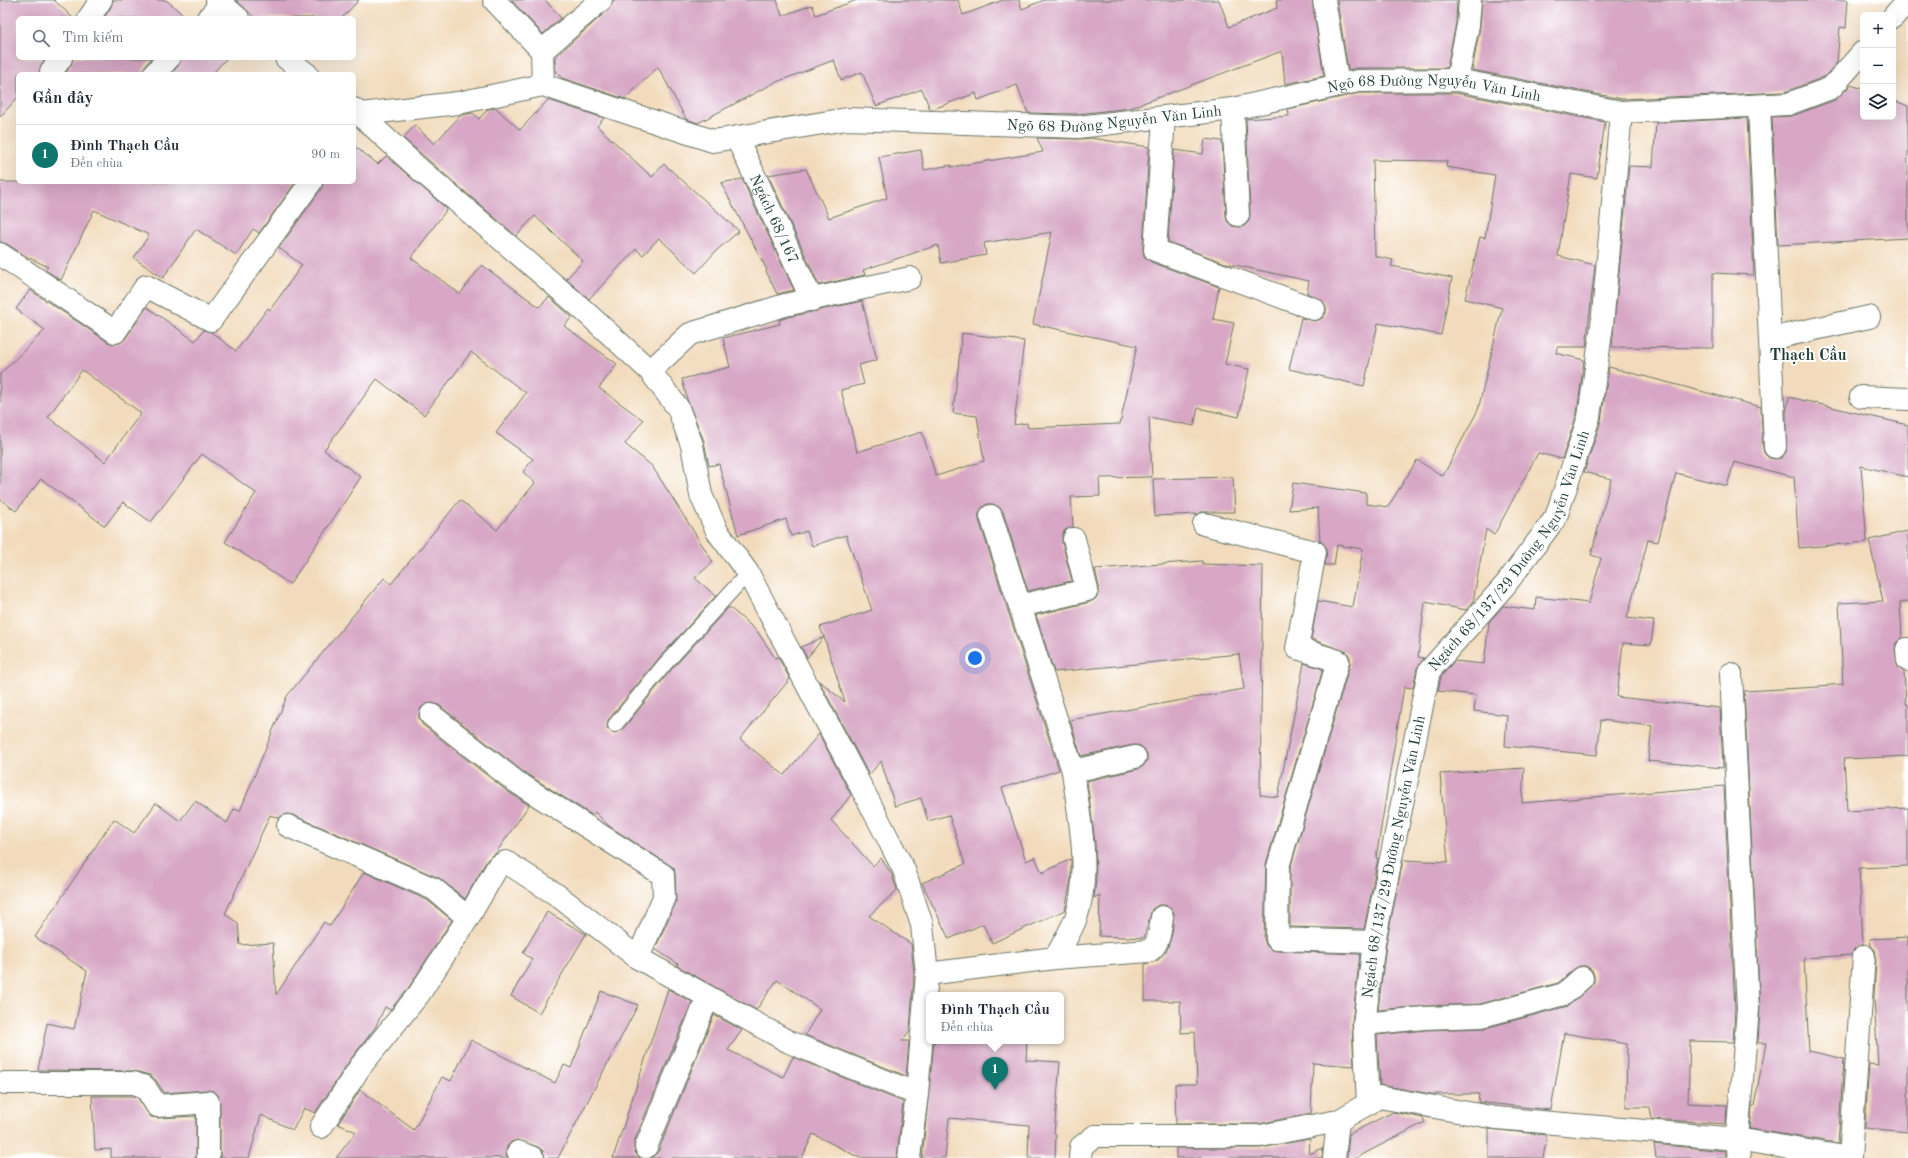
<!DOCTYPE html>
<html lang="vi">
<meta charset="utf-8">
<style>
:root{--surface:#fff;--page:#f2f2f3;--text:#1f2937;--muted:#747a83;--line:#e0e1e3;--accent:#0f766e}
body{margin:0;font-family:"Old Standard TT",serif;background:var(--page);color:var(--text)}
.controls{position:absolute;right:12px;top:12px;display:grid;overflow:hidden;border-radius:6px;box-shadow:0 4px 16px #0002}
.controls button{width:36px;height:36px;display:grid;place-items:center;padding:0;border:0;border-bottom:1px solid var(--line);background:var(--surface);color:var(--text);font:20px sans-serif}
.you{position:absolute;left:975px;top:658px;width:14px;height:14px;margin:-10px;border:3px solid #fff;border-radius:50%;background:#1a73e8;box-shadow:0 0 0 6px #1a73e833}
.badge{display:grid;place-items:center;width:26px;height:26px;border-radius:50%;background:var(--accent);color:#fff;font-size:13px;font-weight:700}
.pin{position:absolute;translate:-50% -33px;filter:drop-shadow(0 1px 2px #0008)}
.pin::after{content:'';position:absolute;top:21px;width:14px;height:12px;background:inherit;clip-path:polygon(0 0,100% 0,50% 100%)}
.popup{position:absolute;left:926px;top:992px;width:138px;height:52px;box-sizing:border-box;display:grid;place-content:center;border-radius:6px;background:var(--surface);filter:drop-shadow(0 1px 3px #0005);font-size:13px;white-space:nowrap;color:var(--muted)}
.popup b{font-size:15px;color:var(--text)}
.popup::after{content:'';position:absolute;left:50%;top:100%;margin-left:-8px;border:8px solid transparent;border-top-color:var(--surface)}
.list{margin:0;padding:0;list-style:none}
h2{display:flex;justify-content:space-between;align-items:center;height:52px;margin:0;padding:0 16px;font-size:17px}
h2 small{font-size:13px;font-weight:400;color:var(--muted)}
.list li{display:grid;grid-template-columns:26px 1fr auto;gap:12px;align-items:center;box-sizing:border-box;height:60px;padding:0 16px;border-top:1px solid var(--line)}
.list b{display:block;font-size:15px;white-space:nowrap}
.list p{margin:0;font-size:13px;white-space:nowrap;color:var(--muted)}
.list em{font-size:13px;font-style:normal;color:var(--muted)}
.icon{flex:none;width:22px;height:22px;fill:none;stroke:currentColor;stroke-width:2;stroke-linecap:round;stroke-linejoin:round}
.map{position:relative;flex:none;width:1908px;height:1158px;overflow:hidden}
.search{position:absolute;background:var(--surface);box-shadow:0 4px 16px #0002;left:16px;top:16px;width:340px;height:44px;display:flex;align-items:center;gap:10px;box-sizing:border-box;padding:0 14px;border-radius:6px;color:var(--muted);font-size:15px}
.panel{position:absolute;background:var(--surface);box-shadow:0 4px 16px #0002;left:16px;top:72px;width:340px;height:112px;border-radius:6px}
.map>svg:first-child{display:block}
</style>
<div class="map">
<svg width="1908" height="1158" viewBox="0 0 1908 1158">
<rect width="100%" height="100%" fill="#fff"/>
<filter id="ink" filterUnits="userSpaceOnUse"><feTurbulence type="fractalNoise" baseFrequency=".025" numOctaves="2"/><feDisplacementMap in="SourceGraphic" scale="8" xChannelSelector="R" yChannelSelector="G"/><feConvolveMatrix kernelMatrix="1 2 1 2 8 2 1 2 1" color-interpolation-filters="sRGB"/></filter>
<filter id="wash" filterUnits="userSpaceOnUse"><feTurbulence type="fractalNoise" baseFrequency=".012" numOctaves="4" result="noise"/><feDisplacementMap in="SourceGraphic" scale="16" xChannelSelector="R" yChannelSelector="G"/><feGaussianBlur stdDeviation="0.9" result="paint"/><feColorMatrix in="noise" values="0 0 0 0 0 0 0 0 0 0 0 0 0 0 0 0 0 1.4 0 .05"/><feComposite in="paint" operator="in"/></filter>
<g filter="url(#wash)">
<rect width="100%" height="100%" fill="#f2dbbc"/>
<g id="blocks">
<g fill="#d7a7c5" fill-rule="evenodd">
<polygon points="0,0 54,0 73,18 18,18 18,58 46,58 41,65 39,74 18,74 18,97 0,117"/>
<polygon points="113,0 166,0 187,18 104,18 111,7"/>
<polygon points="236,0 359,0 342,18 255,18"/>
<polygon points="511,0 545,0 561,18 543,34"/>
<polygon points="613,0 777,0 782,16 812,5 816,15 857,0 958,0 963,15 1003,0 1019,0 1022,9 1044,0 1219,0 1229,27 1277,8 1276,0 1312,0 1324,76 1285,84 1282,51 1130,108 1077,114 1028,113 1017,85 978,100 976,93 933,109 930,109 922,89 876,106 862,72 841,80 834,60 774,83 698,123 686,119 658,67 625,99 562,78 555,71 555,57 609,9"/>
<polygon points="1337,0 1457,0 1456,23 1447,68 1358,68 1348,70"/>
<polygon points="1482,0 1848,0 1846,28 1840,27 1837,63 1824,77 1785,92 1622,99 1472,70 1480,27"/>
<polygon points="73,58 152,58 145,66 142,74 65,74 71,65"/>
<polygon points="181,58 227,58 212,74 171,74 178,66"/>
<polygon points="1851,85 1863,89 1863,117 1893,117 1893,100 1908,106 1908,238 1778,245 1772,117 1792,116 1835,100"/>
<polygon points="1359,93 1456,93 1605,122 1597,178 1571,174 1558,256 1595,265 1586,347 1557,347 1556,353 1584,360 1577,414 1562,459 1538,453 1494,535 1486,529 1473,602 1466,610 1425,602 1418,657 1424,658 1417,668 1413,688 1404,687 1376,858 1378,858 1364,929 1290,927 1290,869 1350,664 1350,658 1347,652 1311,639 1318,601 1353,607 1363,549 1337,545 1334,565 1325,565 1327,548 1320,541 1318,508 1289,510 1293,483 1366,493 1366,504 1388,507 1417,460 1443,476 1478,410 1502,308 1465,299 1480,237 1485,238 1495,175 1446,167 1447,161 1373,160 1375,256 1393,260 1391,266 1452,278 1441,335 1378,323 1364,386 1289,369 1301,318 1316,321 1322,318 1326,313 1326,307 1323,301 1307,293 1309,281 1225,263 1168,242 1174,150 1203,154 1205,139 1222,141 1226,216 1227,221 1232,226 1239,227 1244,226 1249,221 1250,214 1246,119 1289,116 1288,109"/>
<polygon points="548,100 604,118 597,126 652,177 664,164 739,231 716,251 696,273 659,238 643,255 636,249 589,299 566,279 583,261 535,216 516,236 403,138 415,125 434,144 461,115 473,113 479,119 488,109 496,108 520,130"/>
<polygon points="1747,118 1754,275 1713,273 1713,348 1612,347 1629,166 1653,167 1656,123"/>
<polygon points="1037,138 1078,139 1091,138 1149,147 1143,249 1144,256 1151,262 1219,287 1213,319 1234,323 1225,364 1249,369 1239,417 1198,408 1194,426 1149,417 1152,477 1099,478 1100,496 1071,497 1073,527 1065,530 1062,535 1062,542 1072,581 1028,591 1003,512 999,507 993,504 987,504 982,508 979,514 979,520 1059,770 1002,788 1026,861 1035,857 1042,873 1071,859 1071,879 1065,910 992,943 983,924 949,939 922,883 965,864 949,815 928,821 921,798 895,806 881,761 869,775 819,681 845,702 824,637 807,658 801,647 824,637 820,627 872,610 846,535 812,546 807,531 791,536 786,519 738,535 719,464 709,466 704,441 687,399 682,379 730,367 723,338 780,324 779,320 788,317 862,301 877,360 859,365 864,384 841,390 857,452 922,432 936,476 984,461 977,416 953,413 962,333 1024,341 1014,425 1027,423 1028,428 1120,424 1137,346 1033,324 1052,232 984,243 986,255 941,263 938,245 863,270 865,275 819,285 768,175 806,169 829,218 887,198 879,157 921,150 924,170 951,165 951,167 1043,152"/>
<path d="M354,146L378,164L386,156L447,209L411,258L460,294L482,265L539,307L549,297L572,317L564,326L617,364L599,388L643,420L625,444L652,466L713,562L695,578L716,596L659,658L608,720L607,728L614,733L622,730L671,670L729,607L757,631L775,658L778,657L790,679L740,739L784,775L819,734L851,795L831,820L873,866L881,858L892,875L897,890L869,916L911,944L914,974L910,1030L902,1041H909L906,1076L805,1035L820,1009L777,980L756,1010L677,966L678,964L655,949L676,902L675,874L674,868L609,826L595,812L592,815L522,771L439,705L432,703L426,704L421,708L419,714V719L423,725L507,791L529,805L496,853L487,860L465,899L439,878L293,815L287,814L279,818L270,815L225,914L238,923L240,945L273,943L276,995L324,922L330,926L364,872L427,900L452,920L409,987L390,1010L385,1007L375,1028L350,1060L315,1113L304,1108L293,1130L261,1115L249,1158H220V1102L218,1095L213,1091L207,1090L164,1093L156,1080L150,1075L134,1071L38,1070L47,1023L74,1029L87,971L35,937L114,819L134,833L156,803L180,821L195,801L227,823L234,809L240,811L287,696L384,578L391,584L460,500L497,530L535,483L523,472L533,459L496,433L526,393L471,352L424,415L377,379L324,450L361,477L290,584L225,542L256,493L202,454L151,522L123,502L105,526L41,479L16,511L0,499V374L45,330L16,309L30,290L108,342L114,344L120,343L125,339L147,307L195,341L204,330L211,332L236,351L268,308L270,310L302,265L279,248L321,189L323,182H354ZM82,370L141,413L105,462L48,417Z"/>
<polygon points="742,179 794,290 777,294 766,271 767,270 721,183"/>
<polygon points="0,182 296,182 259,233 253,229 236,255 196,229 163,278 134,258 149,235 94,210 61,280 45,270 48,267 24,255 7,244 0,242"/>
<polygon points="1609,367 1761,407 1763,448 1764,453 1769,458 1775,459 1781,458 1786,452 1786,412 1789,397 1908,425 1908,477 1861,466 1867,542 1799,548 1794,477 1734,462 1727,486 1676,473 1658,542 1648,540 1627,618 1654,621 1651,645 1623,643 1617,697 1720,708 1723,768 1648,761 1652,726 1601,720 1597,755 1505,746 1507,715 1474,711 1476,695 1438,691 1441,677 1454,661 1484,664 1489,622 1503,606 1535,610 1536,597 1589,603 1601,558 1591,555 1611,479 1584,472 1601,421"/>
<polygon points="1233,477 1235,512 1201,512 1198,514 1155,516 1153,479"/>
<polygon points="1908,531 1908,601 1900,603 1902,638 1896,643 1895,650 1898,667 1904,672 1906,704 1908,704 1908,756 1844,759 1847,811 1908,808 1908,866 1859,868 1863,944 1854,949 1852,955 1804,958 1809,1051 1844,1059 1838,1143 1750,1129 1752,1106 1754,1106 1766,1043 1758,1043 1760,1008 1744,691 1819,687 1819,686 1843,684 1839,603 1883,601 1869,540"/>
<polygon points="1202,561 1203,564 1263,566 1260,795 1278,797 1304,663 1323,669 1266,864 1264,939 1266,945 1270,949 1277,951 1360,954 1352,1023 1354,1066 1313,1063 1311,1113 1259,1124 1176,1124 1175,1084 1197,1084 1195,1032 1181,1033 1180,1001 1145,1001 1145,964 1157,961 1167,950 1172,934 1174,913 1170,907 1164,905 1158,905 1152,909 1144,938 1099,936 1100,895 1094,898 1096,880 1095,843 1087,781 1138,769 1143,766 1147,761 1147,754 1144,749 1139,745 1133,745 1081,756 1070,720 1244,689 1239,654 1054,672 1036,615 1090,602 1095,599 1099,594 1099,587 1095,569"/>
<polygon points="1524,768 1522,803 1724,786 1735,1009 1733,1042 1690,1041 1688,1103 1727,1105 1726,1124 1652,1119 1650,1107 1626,1107 1627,1044 1564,1033 1551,1110 1478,1102 1479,1094 1431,1094 1380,1085 1377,1035 1425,1030 1485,1028 1568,1006 1590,987 1594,982 1594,976 1592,970 1586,966 1580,966 1574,969 1558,983 1480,1004 1424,1006 1378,1010 1386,944 1403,860 1448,862 1440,774"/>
<polygon points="547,912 586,934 539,1013 511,996 532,959 523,953"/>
<polygon points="1908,937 1908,1132 1865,1128 1869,1064 1878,1065 1874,997 1876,956 1875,950 1871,946 1870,939"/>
<polygon points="668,989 692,1002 634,1142 634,1149 636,1154 640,1158 613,1158"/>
<polygon points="601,991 638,1005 558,1158 545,1158 543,1151 538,1147 517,1140 511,1142 507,1147 506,1153 507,1158 336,1158 356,1132 338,1124 360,1090 414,1130 442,1077 451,1081 471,1040 555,1083 564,1065 571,1068"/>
<polygon points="714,1015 742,1030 728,1050 783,1077 793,1057 903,1102 897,1158 860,1158 813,1134 802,1158 651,1158 658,1152"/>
<polygon points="934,1041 1027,1041 1026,1060 1060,1062 1054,1134 1056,1134 1055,1158 1028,1158 1029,1125 949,1118 945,1158 922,1158"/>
<polygon points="92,1096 132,1096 137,1097 151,1117 158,1118 196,1116 196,1158 111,1158 111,1149 95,1150"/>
<polygon points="1393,1112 1423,1118 1425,1122 1356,1158 1347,1158 1349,1134"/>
<polygon points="1489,1129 1547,1135 1543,1158 1489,1158"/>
<polygon points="1310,1139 1309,1154 1323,1148 1322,1158 1176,1158 1176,1148 1260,1148"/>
<polygon points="1654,1144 1725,1151 1726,1158 1656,1158"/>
</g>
</g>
</g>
<g filter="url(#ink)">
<use href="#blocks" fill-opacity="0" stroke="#697464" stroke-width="1"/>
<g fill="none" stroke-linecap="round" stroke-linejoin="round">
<defs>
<polyline id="lane" points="615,725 665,664 748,573"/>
<g id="street">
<polyline points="217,0 238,18"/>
<polyline points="494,0 542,51"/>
<polyline points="1324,0 1338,85"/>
<polyline points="1893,17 1908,0"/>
<polyline points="89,18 101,0"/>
<polyline points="208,18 221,4"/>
<polyline points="286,58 307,74"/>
<polyline points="51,72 61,58"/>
<polyline points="154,74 169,58"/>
<polyline points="1457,80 1468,25 1470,0"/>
<polyline points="543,85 542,51 601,0"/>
<polyline points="1759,106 1775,447"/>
<polyline points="354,109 418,168 579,306 650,371 678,408 692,445 701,495 717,531 748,573 879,821 904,870 922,925 927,974 917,1094 909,1158"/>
<polyline points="1233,109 1238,215"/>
<path id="s1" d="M361,114L458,103L543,85L713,141L847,119L1078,127L1233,109L1358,81L1457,80L1621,112L1788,104L1831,88L1863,52"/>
<polyline points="1164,117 1155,250 1314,309"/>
<path id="s2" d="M737,138L812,300"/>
<polyline points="0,254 115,332 146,286 211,320 311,182"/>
<polyline points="1770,339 1869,317"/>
<polyline points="650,371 690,334 785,305 910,278"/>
<polyline points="1861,397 1908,399"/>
<polyline points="991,516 1073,771"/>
<polyline points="1204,524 1315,552 1297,648 1338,661 1278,867 1277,939 1374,942"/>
<polyline points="1020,606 1087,590 1074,539"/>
<polyline points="1907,649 1908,660"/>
<polyline points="1731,674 1748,1009 1737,1139 1739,1158"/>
<polyline points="431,715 515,781 663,875 664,897 638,958"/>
<polyline points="288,826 434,889 468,918 419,994 360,1067 321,1127"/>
<polyline points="468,918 498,866 506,862 557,895 638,958 789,1042 917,1094"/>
<path d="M1055,958L1149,951C1160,944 1160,929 1162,917"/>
<path d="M927,974L1055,958C1063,944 1072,930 1077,915C1091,869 1079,818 1073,771L1135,757"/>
<polyline points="1364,1024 1424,1018 1482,1016 1564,994 1582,978"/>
<polyline points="5,1083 134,1083 145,1087 157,1106 208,1102 208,1158"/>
<path id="s3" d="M1368,1104L1364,1024L1374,942L1429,671L1506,584L1556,517L1589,417L1602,326L1621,112"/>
<polyline points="646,1147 708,997"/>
<polyline points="518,1152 533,1158"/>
<polyline points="1080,1158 1081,1147 1095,1136 1260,1136 1338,1121 1379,1097 1496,1118 1737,1139 1850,1158"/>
<polyline points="1334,1158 1338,1121"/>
<polyline points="1850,1158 1864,956"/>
</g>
</defs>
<use href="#lane" stroke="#697464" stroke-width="16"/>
<use href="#street" stroke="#697464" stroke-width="24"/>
<use href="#lane" stroke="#fff" stroke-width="14"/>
<use href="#street" stroke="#fff" stroke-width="22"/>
</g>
</g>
<g text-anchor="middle" stroke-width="4" stroke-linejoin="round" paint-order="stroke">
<g font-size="15" fill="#1f3d34" stroke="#fff">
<text dy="5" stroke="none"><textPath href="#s1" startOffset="1091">Ngõ 68 Đường Nguyễn Văn Linh</textPath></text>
<text dy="5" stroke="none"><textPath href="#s1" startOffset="767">Ngõ 68 Đường Nguyễn Văn Linh</textPath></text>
<text dy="5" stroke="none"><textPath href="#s2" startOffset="89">Ngách 68/167</textPath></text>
<text dy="5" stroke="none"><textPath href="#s3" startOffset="586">Ngách 68/137/29 Đường Nguyễn Văn Linh</textPath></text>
<text dy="5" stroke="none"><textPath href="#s3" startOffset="250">Ngách 68/137/29 Đường Nguyễn Văn Linh</textPath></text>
</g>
<g font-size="16" font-weight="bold" fill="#1f3d34" stroke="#fff">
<text x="1808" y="360">Thạch Cầu</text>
</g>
</g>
</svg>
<div class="controls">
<button>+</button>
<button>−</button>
<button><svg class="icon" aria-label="layers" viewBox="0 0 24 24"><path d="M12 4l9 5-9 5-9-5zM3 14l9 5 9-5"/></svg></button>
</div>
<div class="you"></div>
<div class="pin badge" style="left:995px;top:1090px">1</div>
<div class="popup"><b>Đình Thạch Cầu</b>Đền chùa</div>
<div class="search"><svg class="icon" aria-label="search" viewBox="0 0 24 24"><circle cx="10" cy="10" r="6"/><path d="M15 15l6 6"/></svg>Tìm kiếm</div>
<section class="panel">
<h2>Gần đây<small></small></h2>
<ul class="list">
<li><span class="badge">1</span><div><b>Đình Thạch Cầu</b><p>Đền chùa</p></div><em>90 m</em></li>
</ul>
</section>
</div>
